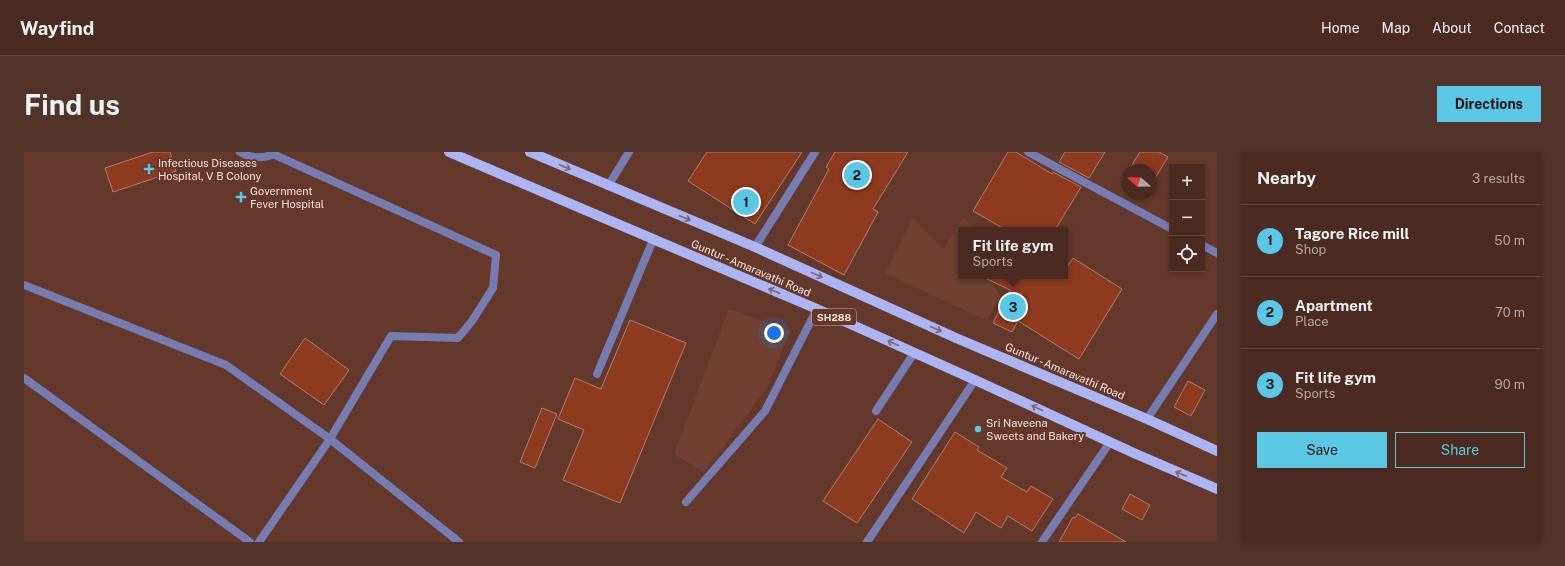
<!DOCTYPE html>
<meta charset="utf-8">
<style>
:root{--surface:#4b2b21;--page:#52332a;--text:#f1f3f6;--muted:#b2a7a5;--line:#62473f;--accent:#5ac8e5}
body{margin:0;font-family:"Public Sans",sans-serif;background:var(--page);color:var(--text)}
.controls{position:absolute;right:12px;top:12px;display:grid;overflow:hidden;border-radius:0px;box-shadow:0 2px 6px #0003}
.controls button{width:36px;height:36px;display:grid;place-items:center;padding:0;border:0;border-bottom:1px solid var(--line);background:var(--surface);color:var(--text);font:20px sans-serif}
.compass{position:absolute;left:1097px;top:12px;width:36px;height:36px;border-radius:50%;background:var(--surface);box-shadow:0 2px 6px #0003;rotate:290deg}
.you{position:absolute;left:750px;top:181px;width:14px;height:14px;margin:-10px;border:3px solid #fff;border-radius:50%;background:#1a73e8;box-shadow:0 0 0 6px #1a73e833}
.badge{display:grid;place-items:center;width:26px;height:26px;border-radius:50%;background:var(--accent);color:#111;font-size:13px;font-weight:700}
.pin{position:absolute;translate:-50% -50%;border:2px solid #fff;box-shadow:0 1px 4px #0006}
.popup{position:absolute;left:934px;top:75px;width:110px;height:52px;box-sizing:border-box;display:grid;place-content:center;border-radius:0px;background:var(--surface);filter:drop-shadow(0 1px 3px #0005);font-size:13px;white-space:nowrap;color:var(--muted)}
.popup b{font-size:15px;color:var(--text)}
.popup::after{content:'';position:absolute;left:50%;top:100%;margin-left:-8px;border:8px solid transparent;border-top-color:var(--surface)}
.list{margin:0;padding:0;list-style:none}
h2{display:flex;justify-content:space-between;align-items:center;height:52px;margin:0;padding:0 16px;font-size:17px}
h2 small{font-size:13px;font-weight:400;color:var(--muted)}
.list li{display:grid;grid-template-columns:26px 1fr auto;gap:12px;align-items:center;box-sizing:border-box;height:72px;padding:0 16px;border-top:1px solid var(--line)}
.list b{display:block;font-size:15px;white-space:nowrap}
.list p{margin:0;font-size:13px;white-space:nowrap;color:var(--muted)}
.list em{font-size:13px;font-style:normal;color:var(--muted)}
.actions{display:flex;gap:8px;padding:12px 16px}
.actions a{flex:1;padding:9px 0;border:1px solid var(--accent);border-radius:0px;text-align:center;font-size:14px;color:var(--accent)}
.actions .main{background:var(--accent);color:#111}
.icon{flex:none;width:22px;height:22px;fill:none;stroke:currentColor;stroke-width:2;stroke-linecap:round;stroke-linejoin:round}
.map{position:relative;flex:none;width:1193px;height:390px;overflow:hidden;border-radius:0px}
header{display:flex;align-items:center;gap:24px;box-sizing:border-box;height:56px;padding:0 20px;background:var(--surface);border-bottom:1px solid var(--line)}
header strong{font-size:19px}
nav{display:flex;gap:22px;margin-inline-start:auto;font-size:14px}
.intro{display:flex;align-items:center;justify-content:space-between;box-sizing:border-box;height:96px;padding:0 24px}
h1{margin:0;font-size:28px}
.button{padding:10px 18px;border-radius:0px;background:var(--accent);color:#111;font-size:14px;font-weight:700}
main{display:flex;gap:24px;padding:0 24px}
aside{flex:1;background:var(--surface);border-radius:0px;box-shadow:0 2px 6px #0003}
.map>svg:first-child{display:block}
</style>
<header>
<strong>Wayfind</strong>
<nav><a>Home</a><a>Map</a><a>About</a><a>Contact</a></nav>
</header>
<div class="intro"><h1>Find us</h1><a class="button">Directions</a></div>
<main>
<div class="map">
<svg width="1193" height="390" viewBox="0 0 1193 390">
<rect width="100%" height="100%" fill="#64392c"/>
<g fill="#724030">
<polygon points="889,66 920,97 939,66 953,78 937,78 937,124 964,124 977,145 962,168 861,121"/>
<polygon points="705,157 766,179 743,236 680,320 650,302"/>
</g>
<g fill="#8d3a1f" stroke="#af7e6f">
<polygon points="129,0 146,0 152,19 89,40 81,16"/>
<polygon points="683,0 778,0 731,72 664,29"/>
<polygon points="811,0 884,0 849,57 854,60 820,123 764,93 805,17 802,15"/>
<polygon points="984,0 992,0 1028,22 1029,20 1057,35 1031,78 982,78 949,59"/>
<polygon points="1041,0 1081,0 1065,26 1035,10"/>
<polygon points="1116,0 1135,0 1144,5 1127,33 1127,18 1105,18"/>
<polygon points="1049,106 1098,137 1055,207 994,169 988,180 969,171 986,138 957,124 1041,124 1041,118"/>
<polygon points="606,168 662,191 596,351 539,328 560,278 534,267 551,226 577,237"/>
<polygon points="281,186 325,218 300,253 256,222"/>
<polygon points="1164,229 1181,238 1167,264 1150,255"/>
<polygon points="518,256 533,262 511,316 496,310"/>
<polygon points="854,267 888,290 833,371 799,349"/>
<polygon points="931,280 955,295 953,298 983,316 977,325 1003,340 1007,334 1029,347 1008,379 984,364 977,376 952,360 940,381 888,347"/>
<polygon points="1106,342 1126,353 1118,368 1098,357"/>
<polygon points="1054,362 1102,390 1035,390 1049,365 1051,366"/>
</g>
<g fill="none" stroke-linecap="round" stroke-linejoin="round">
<g stroke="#757cb1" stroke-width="8">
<path d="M216,0C225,6 243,8 251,0"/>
<polyline points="1004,0 1148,77"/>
<polyline points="584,34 605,0"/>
<polyline points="1178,93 1193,101"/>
<polyline points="731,95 791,0"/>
<polyline points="0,133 202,213 306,287 367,184 434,186 448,169 469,136 472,103 249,2"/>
<polyline points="573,222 629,88"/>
<polyline points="0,226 226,390"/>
<polyline points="852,259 890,201"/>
<polyline points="1123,267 1193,162"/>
<polyline points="662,350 741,259 793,157"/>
<polyline points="235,390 306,287 435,390"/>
<polyline points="843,390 951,228"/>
<polyline points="1018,390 1086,290"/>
</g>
<g stroke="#abb4f4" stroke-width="10">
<polyline points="425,0 793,157 951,228 1112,302 1193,337"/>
<polyline points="506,0 731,95 932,186 1123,267 1193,299"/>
</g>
</g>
<defs><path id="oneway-shaft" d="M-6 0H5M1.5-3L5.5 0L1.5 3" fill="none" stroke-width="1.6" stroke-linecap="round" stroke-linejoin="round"/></defs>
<g stroke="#7d6472">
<use href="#oneway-shaft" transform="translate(541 15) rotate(23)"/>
<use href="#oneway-shaft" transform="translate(661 66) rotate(23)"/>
<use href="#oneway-shaft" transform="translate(793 123) rotate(24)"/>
<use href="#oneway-shaft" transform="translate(750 139) rotate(-157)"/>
<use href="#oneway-shaft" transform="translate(912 177) rotate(24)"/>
<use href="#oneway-shaft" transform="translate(869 191) rotate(-156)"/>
<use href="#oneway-shaft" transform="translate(1013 256) rotate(-155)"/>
<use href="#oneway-shaft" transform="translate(1157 322) rotate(-157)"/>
</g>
<g fill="#5ac8e5" stroke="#64392c" stroke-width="1.5">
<path d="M123 11h4v4h4v4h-4v4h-4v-4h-4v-4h4z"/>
<path d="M215 39h4v4h4v4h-4v4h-4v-4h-4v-4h4z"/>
<circle cx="954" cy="277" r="4"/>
</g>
<g text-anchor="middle" stroke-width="4" stroke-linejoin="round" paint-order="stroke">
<rect fill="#64392c" stroke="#ceafa4" stroke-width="1" x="788" y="157" width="44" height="16" rx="3"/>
<g font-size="10" font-weight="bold" fill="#fce1d8">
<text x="810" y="169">SH288</text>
</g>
<g font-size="11" fill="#fce1d8" stroke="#64392c" text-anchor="start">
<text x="134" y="15">Infectious Diseases<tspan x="134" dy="13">Hospital, V B Colony</tspan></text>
<text x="226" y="43">Government<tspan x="226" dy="13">Fever Hospital</tspan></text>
<text x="962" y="275">Sri Naveena<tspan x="962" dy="13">Sweets and Bakery</tspan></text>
</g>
<g font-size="11" fill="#fce1d8" stroke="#64392c">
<text transform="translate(727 116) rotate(23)" y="4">Guntur - Amaravathi Road</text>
<text transform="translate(1041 219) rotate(23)" y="4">Guntur - Amaravathi Road</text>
</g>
</g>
</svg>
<div class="controls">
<button>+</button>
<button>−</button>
<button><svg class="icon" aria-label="locate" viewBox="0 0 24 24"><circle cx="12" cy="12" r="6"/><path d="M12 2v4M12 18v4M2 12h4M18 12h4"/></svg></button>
</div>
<svg class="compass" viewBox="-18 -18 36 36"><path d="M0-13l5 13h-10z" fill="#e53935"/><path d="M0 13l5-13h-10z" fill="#b2a7a5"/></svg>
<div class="you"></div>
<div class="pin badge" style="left:722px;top:50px">1</div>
<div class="pin badge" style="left:833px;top:23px">2</div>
<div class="pin badge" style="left:989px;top:155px">3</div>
<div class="popup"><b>Fit life gym</b>Sports</div>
</div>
<aside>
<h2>Nearby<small>3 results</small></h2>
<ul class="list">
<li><span class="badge">1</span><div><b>Tagore Rice mill</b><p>Shop</p></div><em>50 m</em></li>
<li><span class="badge">2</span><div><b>Apartment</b><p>Place</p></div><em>70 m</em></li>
<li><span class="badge">3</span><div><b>Fit life gym</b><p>Sports</p></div><em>90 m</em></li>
</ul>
<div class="actions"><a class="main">Save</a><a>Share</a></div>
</aside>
</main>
